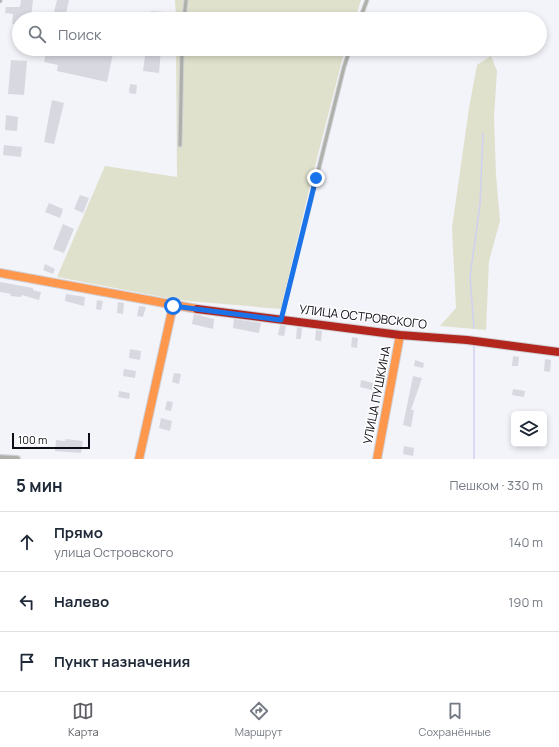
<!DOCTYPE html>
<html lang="ru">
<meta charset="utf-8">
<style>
:root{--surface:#fff;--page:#f6f6f7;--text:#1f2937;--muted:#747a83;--line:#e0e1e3;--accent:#5e5e66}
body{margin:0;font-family:Manrope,sans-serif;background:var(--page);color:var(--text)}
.controls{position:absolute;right:12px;bottom:12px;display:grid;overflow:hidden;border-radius:6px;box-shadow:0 2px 6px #0003}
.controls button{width:36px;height:36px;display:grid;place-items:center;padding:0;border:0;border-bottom:1px solid var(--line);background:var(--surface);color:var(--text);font:20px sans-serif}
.scale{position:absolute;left:12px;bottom:10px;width:78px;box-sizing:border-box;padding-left:4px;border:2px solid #0d0d17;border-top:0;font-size:11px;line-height:14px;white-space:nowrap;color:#0d0d17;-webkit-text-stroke:3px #fff;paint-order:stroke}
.stop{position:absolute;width:12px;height:12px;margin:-9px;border:3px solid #1a73e8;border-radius:50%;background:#fff}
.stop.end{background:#1a73e8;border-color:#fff;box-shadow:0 1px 4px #0008}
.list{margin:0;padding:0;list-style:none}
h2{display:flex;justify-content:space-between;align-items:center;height:52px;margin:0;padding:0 16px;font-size:17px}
h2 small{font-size:13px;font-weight:400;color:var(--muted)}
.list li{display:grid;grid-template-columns:26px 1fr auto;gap:12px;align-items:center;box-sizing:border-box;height:60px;padding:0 16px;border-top:1px solid var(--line)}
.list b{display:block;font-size:15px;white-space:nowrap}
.list p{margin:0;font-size:13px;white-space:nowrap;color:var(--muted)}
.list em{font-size:13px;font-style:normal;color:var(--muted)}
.icon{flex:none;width:22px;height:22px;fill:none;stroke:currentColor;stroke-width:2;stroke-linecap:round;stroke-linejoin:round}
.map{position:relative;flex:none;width:559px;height:459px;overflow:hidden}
.search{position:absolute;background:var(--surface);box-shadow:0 2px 6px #0003;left:12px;right:12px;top:12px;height:44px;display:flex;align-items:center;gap:10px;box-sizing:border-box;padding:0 14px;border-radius:22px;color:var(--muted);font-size:15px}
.sheet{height:232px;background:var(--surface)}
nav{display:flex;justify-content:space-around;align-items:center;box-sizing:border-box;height:56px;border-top:1px solid var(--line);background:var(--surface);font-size:11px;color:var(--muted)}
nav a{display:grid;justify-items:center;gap:2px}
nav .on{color:var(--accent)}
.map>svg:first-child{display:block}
</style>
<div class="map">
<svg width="559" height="459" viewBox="0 0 559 459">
<rect width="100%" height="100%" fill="#f3f3fa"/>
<g fill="#dfe1cc">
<polygon points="175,0 361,0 355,19 176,19"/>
<polygon points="176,49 345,49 311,182 281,309 178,300 57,277 105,166 177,177"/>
<polygon points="491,56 497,71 494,117 496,175 500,221 489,261 486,330 440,326 456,308 452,228 469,108 477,65"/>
</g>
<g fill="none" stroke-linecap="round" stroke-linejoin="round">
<g stroke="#d1d0f0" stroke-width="1.5">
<polyline points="474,328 470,277 480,204 483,134"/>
<polyline points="474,345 474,459"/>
</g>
</g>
<g fill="#d8d8e1">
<polygon points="21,0 33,0 31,19 19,19 19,25 12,24 13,14 5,13 6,7 20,7"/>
<polygon points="57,0 69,0 66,14 54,12"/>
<polygon points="151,11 165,12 164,19 150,19"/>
<polygon points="47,49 114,49 107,82 57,71 58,65 44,62"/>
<polygon points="146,49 161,49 159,73 143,71"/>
<polygon points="11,60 27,61 24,95 8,94"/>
<polygon points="130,84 137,85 136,94 129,93"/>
<polygon points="52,100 64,103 54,144 44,142"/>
<polygon points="6,115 18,117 17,131 5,130"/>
<polygon points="4,145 22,147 21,157 3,155"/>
<polygon points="80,195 89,198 83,213 74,209"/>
<polygon points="49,203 63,209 60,218 45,212"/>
<polygon points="63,224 74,229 64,253 53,249"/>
<polygon points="45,264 55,269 53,274 43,270"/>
<polygon points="0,282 33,288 33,290 41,292 39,300 22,295 21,297 10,296 11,294 0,292"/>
<polygon points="66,294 85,297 84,306 65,301"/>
<polygon points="97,300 103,301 101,310 96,309"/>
<polygon points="118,302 124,303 123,314 117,313"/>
<polygon points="139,306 146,307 143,317 137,316"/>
<polygon points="194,314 214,319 213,329 192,324"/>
<polygon points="234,319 261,323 259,333 233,328"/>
<polygon points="280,325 286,326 284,336 278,335"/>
<polygon points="297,327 302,328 301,339 296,339"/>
<polygon points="316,330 322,331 321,341 315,340"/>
<polygon points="352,337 358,338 357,348 351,347"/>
<polygon points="130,349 141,351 140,360 129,358"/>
<polygon points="513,356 519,357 518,366 512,366"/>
<polygon points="545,359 551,360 550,372 544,371"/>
<polygon points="415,360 424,363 423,368 414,366"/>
<polygon points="124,369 136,371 135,378 123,376"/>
<polygon points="174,373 181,374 179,384 172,382"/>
<polygon points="413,376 422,378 411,410 414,410 411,427 403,425"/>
<polygon points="361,380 373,383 372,390 360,387"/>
<polygon points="513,389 525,391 524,397 512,395"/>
<polygon points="119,391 130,393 129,399 118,397"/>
<polygon points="167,401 173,402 171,411 165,410"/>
<polygon points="161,418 172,421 170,431 159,428"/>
<polygon points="66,439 83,441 81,453 55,451 56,440 65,441"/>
<polygon points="404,446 414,448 413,456 403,454"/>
</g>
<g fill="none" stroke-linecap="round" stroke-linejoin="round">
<defs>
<g id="lane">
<polyline points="0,1 0,0"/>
<polyline points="184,19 186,0"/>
<polyline points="360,19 367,0"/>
<polyline points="180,145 182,49"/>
<polyline points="281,320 344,67 350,49"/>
</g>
<polyline id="street" points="0,458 17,459"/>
<g id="slow">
<polyline points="0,273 197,309"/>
<polyline points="139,459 173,306"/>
<polyline points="377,459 400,335"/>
</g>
<polyline id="jam" points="197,309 400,335 467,340 559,352"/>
</defs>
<use href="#lane" stroke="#cfcfd5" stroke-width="5"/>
<use href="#street" stroke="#cfcfd5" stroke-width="8"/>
<use href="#slow" stroke="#cfcfd5" stroke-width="10"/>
<use href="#jam" stroke="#cfcfd5" stroke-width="10"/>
<use href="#lane" stroke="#aeb0aa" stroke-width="3"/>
<use href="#street" stroke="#aeb0aa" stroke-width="5.5"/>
<use href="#slow" stroke="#ff974d" stroke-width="8"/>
<use href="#jam" stroke="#b3261e" stroke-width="8"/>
</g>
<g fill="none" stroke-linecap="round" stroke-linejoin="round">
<polyline stroke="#1a73e8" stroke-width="5" points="173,306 281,320 316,178"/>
</g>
<g text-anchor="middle" stroke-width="3" stroke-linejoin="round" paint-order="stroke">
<g font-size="12" fill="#0d0d17" stroke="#fff">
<text transform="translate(363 317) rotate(7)" y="4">УЛИЦА ОСТРОВСКОГО</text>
<text transform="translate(377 395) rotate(-79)" y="4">УЛИЦА ПУШКИНА</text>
</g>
</g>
</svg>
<div class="controls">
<button><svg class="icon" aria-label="layers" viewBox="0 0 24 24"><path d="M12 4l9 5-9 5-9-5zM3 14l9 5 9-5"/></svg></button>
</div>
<div class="scale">100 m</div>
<div class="stop" style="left:173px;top:306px"></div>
<div class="stop end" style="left:316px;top:178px"></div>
<div class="search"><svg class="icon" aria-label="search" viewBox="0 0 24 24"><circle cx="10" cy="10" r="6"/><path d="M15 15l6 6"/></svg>Поиск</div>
</div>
<section class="sheet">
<h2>5 мин<small>Пешком · 330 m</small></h2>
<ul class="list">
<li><svg class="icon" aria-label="ahead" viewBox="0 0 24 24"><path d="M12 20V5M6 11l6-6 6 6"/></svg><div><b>Прямо</b><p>улица Островского</p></div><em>140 m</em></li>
<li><svg class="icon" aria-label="left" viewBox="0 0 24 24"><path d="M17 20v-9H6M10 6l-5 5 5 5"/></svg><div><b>Налево</b></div><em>190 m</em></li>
<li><svg class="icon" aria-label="arrive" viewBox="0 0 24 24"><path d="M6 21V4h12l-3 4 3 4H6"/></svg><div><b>Пункт назначения</b></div></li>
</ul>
</section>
<nav>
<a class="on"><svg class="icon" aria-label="map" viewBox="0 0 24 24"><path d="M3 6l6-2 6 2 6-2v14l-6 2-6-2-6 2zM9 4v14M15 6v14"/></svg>Карта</a>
<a><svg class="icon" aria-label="directions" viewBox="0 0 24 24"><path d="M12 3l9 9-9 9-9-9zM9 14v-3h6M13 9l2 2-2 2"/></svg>Маршрут</a>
<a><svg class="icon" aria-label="saved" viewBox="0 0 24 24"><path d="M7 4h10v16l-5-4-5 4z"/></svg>Сохранённые</a>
</nav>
